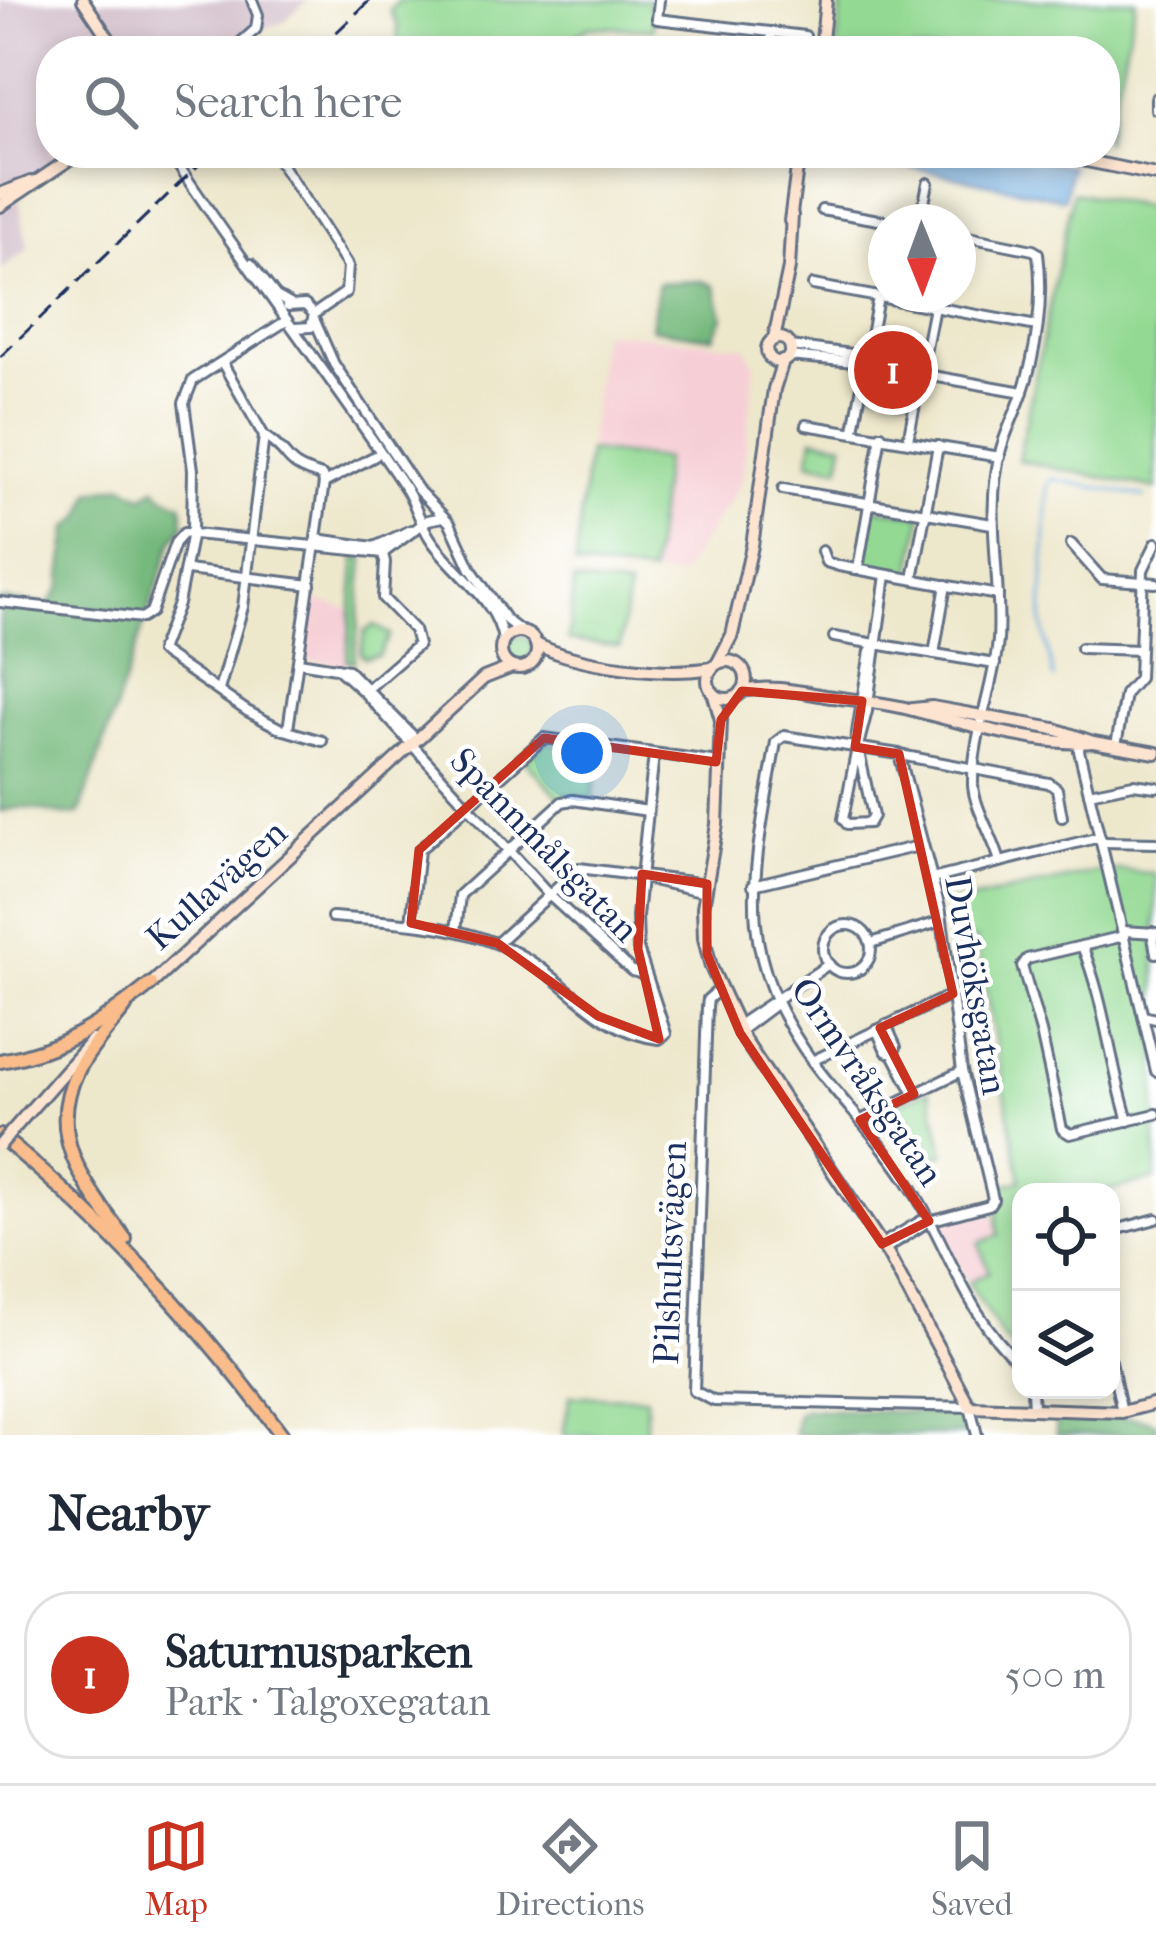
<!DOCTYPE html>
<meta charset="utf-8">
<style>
:root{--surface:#fff;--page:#f2f2f3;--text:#1f2937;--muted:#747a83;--line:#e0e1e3;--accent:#c8321e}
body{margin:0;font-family:"IM FELL French Canon",serif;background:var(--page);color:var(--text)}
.controls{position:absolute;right:36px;bottom:36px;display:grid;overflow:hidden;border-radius:24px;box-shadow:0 6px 18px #0003}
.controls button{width:108px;height:108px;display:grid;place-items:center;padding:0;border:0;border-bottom:3px solid var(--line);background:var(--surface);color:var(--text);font:60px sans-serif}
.compass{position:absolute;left:868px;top:204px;width:108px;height:108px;border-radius:50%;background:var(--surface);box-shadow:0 6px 18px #0003;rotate:179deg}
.you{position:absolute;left:582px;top:753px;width:42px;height:42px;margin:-30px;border:9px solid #fff;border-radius:50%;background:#1a73e8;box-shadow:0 0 0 18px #1a73e833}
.badge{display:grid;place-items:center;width:78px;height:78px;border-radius:50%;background:var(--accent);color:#fff;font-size:39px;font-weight:700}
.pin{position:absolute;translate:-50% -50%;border:6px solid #fff;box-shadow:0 3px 12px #0006}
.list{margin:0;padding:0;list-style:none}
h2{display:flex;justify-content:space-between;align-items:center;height:156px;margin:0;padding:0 48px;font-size:51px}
h2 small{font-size:39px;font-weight:400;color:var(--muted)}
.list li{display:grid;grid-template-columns:78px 1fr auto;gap:36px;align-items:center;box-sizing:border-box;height:168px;margin:0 24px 24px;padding:0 24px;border:3px solid var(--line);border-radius:48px}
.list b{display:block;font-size:45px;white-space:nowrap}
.list p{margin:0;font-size:39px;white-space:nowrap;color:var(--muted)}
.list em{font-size:39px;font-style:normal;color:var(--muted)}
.icon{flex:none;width:66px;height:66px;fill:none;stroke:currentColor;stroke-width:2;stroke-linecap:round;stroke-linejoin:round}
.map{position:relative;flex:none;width:1156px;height:1435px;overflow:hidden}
.search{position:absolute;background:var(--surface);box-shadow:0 6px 18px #0003;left:36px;right:36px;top:36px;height:132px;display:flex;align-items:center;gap:30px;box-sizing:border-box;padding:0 42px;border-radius:48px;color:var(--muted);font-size:45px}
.sheet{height:348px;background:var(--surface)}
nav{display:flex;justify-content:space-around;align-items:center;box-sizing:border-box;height:168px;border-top:3px solid var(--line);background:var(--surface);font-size:33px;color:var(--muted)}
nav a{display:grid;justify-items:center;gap:6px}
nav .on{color:var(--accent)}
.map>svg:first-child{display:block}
</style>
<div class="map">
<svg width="1156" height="1435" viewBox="0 0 1156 1435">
<rect width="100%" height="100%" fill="#fff"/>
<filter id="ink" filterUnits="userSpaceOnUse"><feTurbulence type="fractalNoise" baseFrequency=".00833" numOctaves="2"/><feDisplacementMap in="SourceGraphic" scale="24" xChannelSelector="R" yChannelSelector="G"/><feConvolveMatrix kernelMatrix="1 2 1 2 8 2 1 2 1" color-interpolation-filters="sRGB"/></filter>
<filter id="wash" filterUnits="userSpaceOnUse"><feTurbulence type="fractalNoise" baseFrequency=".004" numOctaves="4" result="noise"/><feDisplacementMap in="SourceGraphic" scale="48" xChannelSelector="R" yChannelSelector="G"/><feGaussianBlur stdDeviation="2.7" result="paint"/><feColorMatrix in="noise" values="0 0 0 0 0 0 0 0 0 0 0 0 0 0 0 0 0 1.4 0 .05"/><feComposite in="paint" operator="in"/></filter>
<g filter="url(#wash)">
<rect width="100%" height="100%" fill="#ede7cb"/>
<g fill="#f6cfd6">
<polygon points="602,331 745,346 755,365 742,481 679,577 575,566"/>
<polygon points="314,600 352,610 347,665 307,660"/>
<polygon points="992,1211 999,1236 980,1244 990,1273 968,1282 939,1229 943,1223"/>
</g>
<polygon fill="#d1bdc9" points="0,0 308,0 282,23 257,31 227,51 51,51 51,153 77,153 18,195 28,249 0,271"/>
<g fill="#93d993" stroke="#578478" stroke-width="3">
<path d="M399,0H650L649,7H655L653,29L588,27C576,37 563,39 550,51H397L398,26L390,10Z"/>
<polygon points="842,0 1136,0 1105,143 1105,51 836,51"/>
<polygon points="1073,192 1156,209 1156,489 1018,460"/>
<polygon points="873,344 922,352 914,396 865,388"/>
<polygon points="813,438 844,443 840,467 809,462"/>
<polygon points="588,451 664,459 651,574 575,566"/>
<polygon points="872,507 922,516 911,576 861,566"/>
<polygon points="356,557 364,559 354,662 347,661"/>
<polygon points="574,581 628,588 620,647 568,640"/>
<polygon points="375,625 390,635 379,655 364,658 361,654 364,632"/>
<circle cx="519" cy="650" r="14"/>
<polygon points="545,742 598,750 593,799 564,795 560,798 525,761"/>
<polygon points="1122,870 1156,874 1156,1179 1102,1192 1021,1192 1021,1354 1004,1340 968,1282 989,1272 979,1243 999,1235 997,1219 1001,1186 1021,1180 976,939 956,943 948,905 1103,871"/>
<polygon points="930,1090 944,1153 936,1157 894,1105"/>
<polygon points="570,1396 646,1397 646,1435 563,1435"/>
</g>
<g fill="#76b97d" stroke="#48746e" stroke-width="3">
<polygon points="702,281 715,286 723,317 713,337 651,328 658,283"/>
<path d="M123,485L143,496L156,487L162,495L182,504L184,525L172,542L80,813C56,822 34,799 0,812V600L49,605L61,587L68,528L82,517L91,492Z"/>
<polygon points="805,1409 964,1413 973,1435 794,1435 797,1414"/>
<path d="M1057,1416C1085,1418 1133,1412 1156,1423V1435H1056Z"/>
</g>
<polygon fill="#6daade" stroke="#446c9e" stroke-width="3" points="840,153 1007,153 1071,166 1064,199"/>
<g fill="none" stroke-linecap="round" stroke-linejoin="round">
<polyline stroke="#6daade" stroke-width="3" points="1054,679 1042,622 1048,484 1052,479 1145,497"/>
</g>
</g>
<g filter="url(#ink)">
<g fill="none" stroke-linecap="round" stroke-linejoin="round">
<defs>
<g id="street">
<polyline points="659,0 657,19 805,36"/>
<polyline points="231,51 256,29 258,15 252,0"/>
<polyline points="770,51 772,32"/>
<polyline points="1156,98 1156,109"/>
<path d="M170,153C246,268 329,374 406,489C416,505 420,523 430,538C451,571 498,599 503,641"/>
<polyline points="274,153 348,266 346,292 314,314"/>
<polyline points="822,210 890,222"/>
<polyline points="920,222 928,183"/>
<path d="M958,235L1033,250L1038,253C1044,300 1037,352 1021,397C1015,414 1006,431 1001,449C984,513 1002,576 998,640C994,688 972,737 973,785C974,807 994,838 1000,862"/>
<polyline points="251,264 276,296 290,304"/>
<polyline points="813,285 1037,326"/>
<polyline points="287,306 305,305 314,314 311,327 295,328"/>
<polyline points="286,321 193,380 184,403 193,470 192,532 178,604 160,651 247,711 281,729 322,741"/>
<polyline points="315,321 334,364 419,491 450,523 471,569 506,620 522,632"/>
<polyline points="790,346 867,356"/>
<polyline points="788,356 866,363"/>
<polyline points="921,374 1023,392"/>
<polyline points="806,425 1000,457"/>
<polyline points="854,430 878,297"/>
<path d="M264,436C295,456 280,464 322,476L324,483L288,729"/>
<polyline points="908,440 934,307"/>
<polyline points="324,483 375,456"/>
<polyline points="783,489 992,524"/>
<polyline points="317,539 374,547 411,530"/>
<polyline points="1071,544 1102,579 1156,583"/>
<polyline points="822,551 826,562 839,566 998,595"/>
<polyline points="858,569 881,435"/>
<polyline points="187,570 310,585"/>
<polyline points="913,579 938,446"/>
<polyline points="0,602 142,618 151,612 175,543 184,533 383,553 428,520 443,517"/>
<polyline points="834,637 995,664"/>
<polyline points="1081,648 1140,650"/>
<polyline points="934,654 946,585"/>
<polyline points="299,662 348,670 417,740"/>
<polyline points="337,668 364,692 549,895 632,971 644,974"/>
<polyline points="219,690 243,607 264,436 223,364"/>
<polyline points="364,692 418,645 414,630 383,598 385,562 381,546"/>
<polyline points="1080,739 1079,751 1156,1071"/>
<polyline points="858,746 867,711 886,575"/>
<polyline points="1116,746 1125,694 1139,678 1143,570 1156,543"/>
<polyline points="856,753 843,819 847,824 869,823 873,816 856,739 870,651 875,644"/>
<polyline points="900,755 1049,783 1057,789 1062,817"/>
<polyline points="1089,793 1133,784 1156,787"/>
<polyline points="1102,842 1156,843"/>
<polyline points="643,878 706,892"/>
<polyline points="932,879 1100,837"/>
<polyline points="753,885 923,845"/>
<path d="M332,917C396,922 467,923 524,957C571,984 599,1032 659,1039L666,1034L638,949L637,916L654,754"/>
<polyline points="411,923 419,850 544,738 718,762"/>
<circle cx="847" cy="949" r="24"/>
<polyline points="456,931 460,895 562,802 573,800 648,811"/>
<polyline points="1123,931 1156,933"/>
<polyline points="1152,932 1156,953"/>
<polyline points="1124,936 1027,959 1022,966 1041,1032 1062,1129 1070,1134 1156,1114"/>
<polyline points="497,943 579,868 707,884"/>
<polyline points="871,943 942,921"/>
<path d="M1082,946C1105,1002 1110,1063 1128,1121"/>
<polyline points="720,989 708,999 707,1007 694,1391 714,1401 970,1407 977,1435"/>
<polyline points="1143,1016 1156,1019"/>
<polyline points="738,1025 829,964"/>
<polyline points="877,1030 886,1051 893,1054 896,1047 886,1025"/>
<polyline points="740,1031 776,1004"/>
<polyline points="893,1054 914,1094"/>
<polyline points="812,1061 953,994"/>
<polyline points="861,1120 962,1071"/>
<polyline points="1111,1231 1156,1219"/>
<path d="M882,1244L921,1221H929L989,1205L993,1199L962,1071L941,912L899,754L784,736L776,742C754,873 729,948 815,1065C846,1106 883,1143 911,1187C950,1249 965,1314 1021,1365"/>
<polyline points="885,1249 929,1221"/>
<polyline points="1111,1361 1122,1412"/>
<polyline points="1032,1390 1033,1409"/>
</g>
<g id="secondary">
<polyline points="83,0 117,51"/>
<polyline points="821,51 826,0"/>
<polyline points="1047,153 1156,175"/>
<polyline points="0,194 31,182"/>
<polyline points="0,206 79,153"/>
<polyline points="790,221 799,153"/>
<circle cx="779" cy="350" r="12"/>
<polyline points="774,339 789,268 792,215"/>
<circle cx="519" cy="650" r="18"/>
<path d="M536,644C579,666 666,676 712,668"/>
<circle cx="727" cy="680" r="19"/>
<polyline points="717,664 732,635 752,546 774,389 783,361"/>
<path d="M742,691C770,685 797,691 825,696C853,700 882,702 909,709C959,722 1042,747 1093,742"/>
<polyline points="713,692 721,720 717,824 703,907 704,938 711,967 745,1041 888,1254 970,1407 1122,1412 1156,1403"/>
<polyline points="913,709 932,707 1055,729 1093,742 1156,753"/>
<polyline points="149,986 484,678 512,667"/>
<polyline points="11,1132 92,1040"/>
</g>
<g id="primary">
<path d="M0,1061C61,1051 104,1022 151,984"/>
<path d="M0,1136C108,1224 199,1323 282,1435"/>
<path d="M125,1239C86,1186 43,1135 79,1068C91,1046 110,1027 125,1007"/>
</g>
</defs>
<use href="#street" stroke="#646f84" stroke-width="14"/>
<use href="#secondary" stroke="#646f84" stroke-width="16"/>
<use href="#primary" stroke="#646f84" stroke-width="18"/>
<use href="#street" stroke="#fff" stroke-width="8"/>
<use href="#secondary" stroke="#fde4d0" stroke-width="10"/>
<use href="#primary" stroke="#f9bc8a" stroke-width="12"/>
<g stroke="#1b2f5e" stroke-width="3" stroke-dasharray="18 9" stroke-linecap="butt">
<polyline points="317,51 370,0"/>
<polyline points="0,357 211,153"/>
</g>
<defs>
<polyline id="secondary-bridge" points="0,1145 11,1132"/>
</defs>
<use href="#secondary-bridge" stroke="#646f84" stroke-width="16" stroke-linecap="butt"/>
<use href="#secondary-bridge" stroke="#fde4d0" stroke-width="10"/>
</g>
</g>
<path fill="none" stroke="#c8321e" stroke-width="9" stroke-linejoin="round" d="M742,691L862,701L855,747L899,754L953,994L880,1028L914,1094L860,1120L929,1221L882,1244L740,1033L707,954V884L642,874L638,949L659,1039L598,1016L497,943L411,923L419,850L544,738L716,762L721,720Z"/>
<g text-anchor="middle" stroke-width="9" stroke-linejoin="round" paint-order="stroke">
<g font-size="36" fill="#1b2f5e" stroke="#fff">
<text transform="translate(545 844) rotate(46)" y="13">Spannmålsgatan</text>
<text transform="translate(216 884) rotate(-42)" y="13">Kullavägen</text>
<text transform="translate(977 985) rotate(80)" y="13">Duvhöksgatan</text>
<text transform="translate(868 1081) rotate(56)" y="13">Ormvråksgatan</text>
<text transform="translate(669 1253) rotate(-88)" y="13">Pilshultsvägen</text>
</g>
</g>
</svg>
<div class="controls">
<button><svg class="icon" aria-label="locate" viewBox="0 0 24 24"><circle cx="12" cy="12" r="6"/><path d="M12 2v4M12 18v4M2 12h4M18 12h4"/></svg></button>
<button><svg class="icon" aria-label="layers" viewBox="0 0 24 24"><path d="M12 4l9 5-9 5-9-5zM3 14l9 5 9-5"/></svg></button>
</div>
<svg class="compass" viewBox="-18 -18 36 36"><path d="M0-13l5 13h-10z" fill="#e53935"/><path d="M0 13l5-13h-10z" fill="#747a83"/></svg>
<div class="you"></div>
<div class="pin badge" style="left:893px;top:370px">1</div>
<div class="search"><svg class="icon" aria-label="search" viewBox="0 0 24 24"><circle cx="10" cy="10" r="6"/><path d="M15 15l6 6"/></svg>Search here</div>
</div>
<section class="sheet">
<h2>Nearby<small></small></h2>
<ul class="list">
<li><span class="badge">1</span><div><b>Saturnusparken</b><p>Park · Talgoxegatan</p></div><em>500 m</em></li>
</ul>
</section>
<nav>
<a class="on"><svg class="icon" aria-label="map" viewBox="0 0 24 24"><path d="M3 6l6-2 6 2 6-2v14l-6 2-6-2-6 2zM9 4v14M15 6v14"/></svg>Map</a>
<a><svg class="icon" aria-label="directions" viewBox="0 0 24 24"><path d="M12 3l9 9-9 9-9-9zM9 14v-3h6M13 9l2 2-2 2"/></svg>Directions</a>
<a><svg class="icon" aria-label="saved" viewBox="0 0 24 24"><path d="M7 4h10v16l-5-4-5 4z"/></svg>Saved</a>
</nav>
